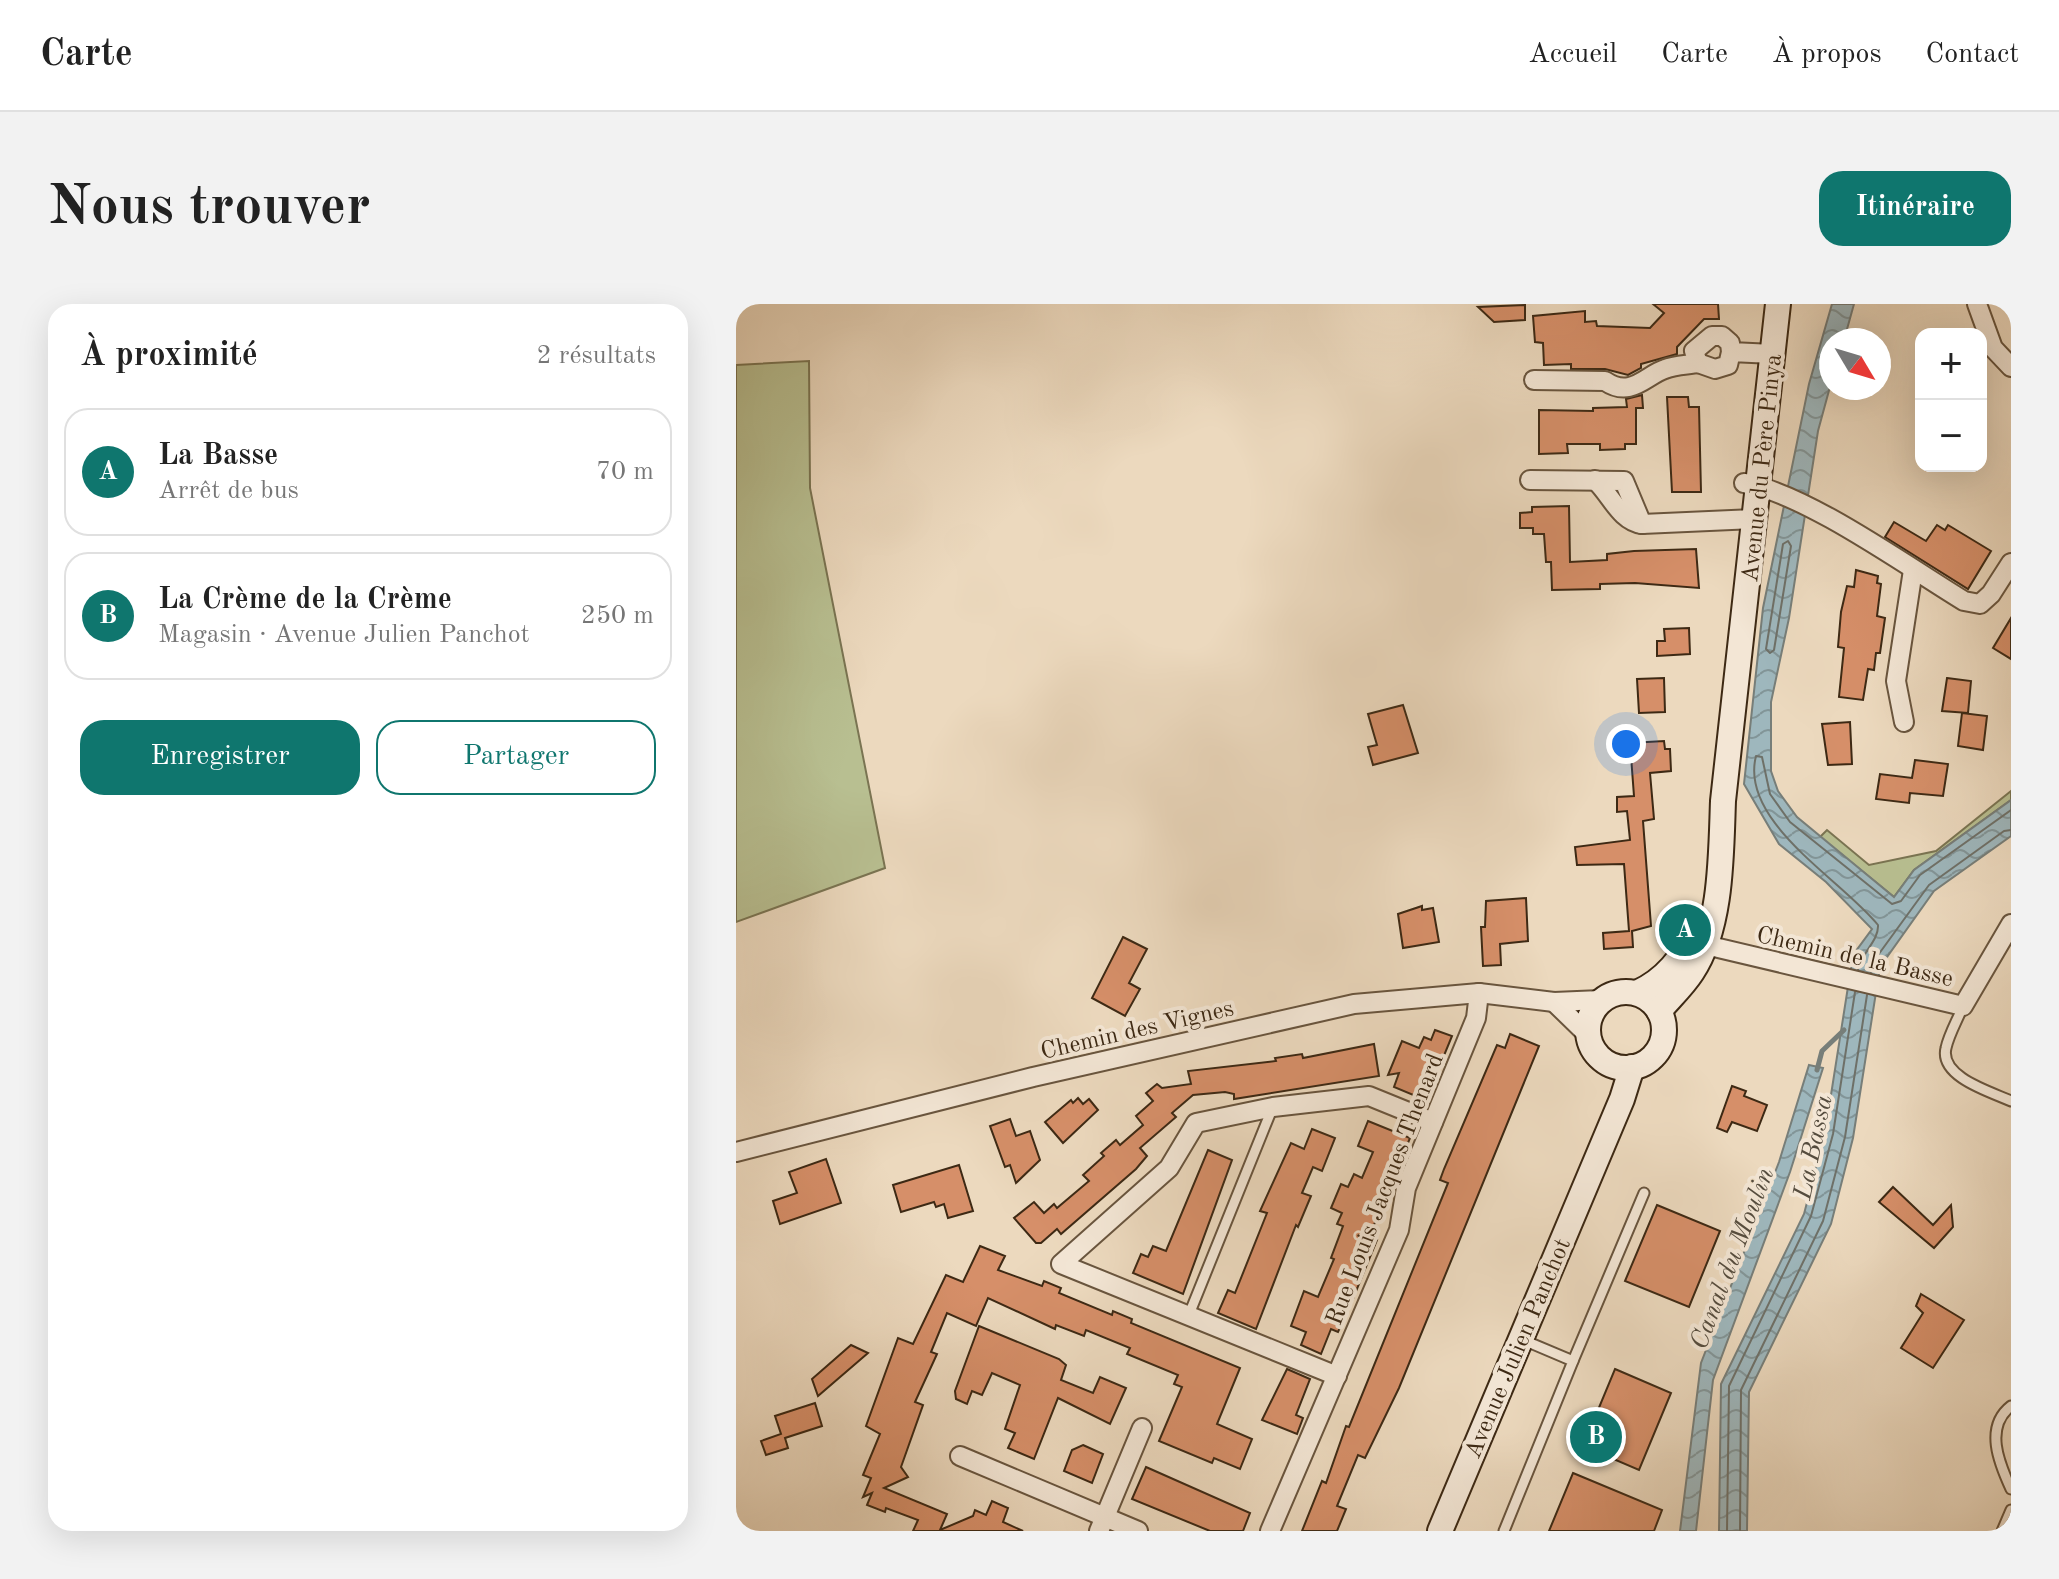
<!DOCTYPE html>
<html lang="fr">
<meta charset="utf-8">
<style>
:root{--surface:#fff;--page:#f2f2f2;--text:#222;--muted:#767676;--line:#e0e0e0;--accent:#0f766e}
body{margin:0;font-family:"Old Standard TT",serif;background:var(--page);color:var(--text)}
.controls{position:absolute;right:24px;top:24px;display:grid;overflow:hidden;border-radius:16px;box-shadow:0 8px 32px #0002}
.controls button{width:72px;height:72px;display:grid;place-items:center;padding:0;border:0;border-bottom:2px solid var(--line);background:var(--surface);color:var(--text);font:40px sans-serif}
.compass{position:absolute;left:1083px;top:24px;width:72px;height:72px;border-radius:50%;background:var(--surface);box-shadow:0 8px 32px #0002;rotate:128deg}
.you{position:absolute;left:890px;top:440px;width:28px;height:28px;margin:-20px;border:6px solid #fff;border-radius:50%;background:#1a73e8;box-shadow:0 0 0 12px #1a73e833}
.badge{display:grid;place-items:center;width:52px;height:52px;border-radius:50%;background:var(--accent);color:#fff;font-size:26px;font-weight:700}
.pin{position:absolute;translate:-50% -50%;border:4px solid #fff;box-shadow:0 2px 8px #0006}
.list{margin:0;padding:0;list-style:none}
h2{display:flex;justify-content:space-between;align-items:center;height:104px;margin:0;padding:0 32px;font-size:34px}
h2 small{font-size:26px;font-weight:400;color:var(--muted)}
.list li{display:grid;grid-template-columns:52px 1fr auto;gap:24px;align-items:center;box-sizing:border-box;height:128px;margin:0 16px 16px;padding:0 16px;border:2px solid var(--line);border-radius:24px}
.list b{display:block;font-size:30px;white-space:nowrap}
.list p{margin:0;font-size:26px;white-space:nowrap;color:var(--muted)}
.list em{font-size:26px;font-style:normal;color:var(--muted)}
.actions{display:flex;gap:16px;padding:24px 32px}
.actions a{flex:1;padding:18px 0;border:2px solid var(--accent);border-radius:24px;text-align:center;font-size:28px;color:var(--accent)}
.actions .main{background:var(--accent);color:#fff}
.map{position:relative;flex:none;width:1275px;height:1227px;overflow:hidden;border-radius:24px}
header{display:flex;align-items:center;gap:48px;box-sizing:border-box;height:112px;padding:0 40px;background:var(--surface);border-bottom:2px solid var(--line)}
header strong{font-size:38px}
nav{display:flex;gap:44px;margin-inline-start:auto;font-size:28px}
.intro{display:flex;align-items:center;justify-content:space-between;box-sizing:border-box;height:192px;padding:0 48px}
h1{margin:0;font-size:56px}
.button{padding:20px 36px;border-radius:24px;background:var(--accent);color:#fff;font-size:28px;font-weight:700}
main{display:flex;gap:48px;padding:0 48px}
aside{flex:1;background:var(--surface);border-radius:24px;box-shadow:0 8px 32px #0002}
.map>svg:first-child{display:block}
</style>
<header>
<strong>Carte</strong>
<nav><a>Accueil</a><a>Carte</a><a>À propos</a><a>Contact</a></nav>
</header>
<div class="intro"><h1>Nous trouver</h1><a class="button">Itinéraire</a></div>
<main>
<aside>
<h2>À proximité<small>2 résultats</small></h2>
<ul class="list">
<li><span class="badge">A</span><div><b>La Basse</b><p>Arrêt de bus</p></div><em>70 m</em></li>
<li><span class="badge">B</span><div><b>La Crème de la Crème</b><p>Magasin · Avenue Julien Panchot</p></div><em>250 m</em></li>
</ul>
<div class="actions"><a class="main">Enregistrer</a><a>Partager</a></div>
</aside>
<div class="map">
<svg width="1275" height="1227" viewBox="0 0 1275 1227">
<defs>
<pattern id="water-waves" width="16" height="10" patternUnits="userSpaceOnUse" patternTransform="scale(2)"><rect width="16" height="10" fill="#9eb7bd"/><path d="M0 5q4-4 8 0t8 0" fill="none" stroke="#829598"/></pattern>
</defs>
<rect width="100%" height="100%" fill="#ecd9be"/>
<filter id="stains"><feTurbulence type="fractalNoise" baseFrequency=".0025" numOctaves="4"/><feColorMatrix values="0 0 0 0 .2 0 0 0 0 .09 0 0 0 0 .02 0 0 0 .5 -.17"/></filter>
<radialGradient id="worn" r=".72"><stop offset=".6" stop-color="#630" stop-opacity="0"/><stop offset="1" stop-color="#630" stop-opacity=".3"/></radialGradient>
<g fill="#b8bf91" stroke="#7a7452" stroke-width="2">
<polygon points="73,57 74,184 149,564 0,618 0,61"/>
<polygon points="1275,487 1275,496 1178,566 1158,593 1084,533 1091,526 1133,561 1200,547"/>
</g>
<g fill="url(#water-waves)" stroke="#777e79" stroke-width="2">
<polygon points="1096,0 1118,0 1108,36 1095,36 1095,79 1082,127 1053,314 1035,398 1035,467 1042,487 1061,513 1158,593 1178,566 1275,496 1275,532 1198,587 1144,663 1117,834 1095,920 1013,1088 1011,1227 983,1227 985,1080 1068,910 1089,829 1117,651 1136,625 1090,578 1043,540 1008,480 1027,304 1073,80"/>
<polygon points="1073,761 1087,764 1054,868 977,1076 960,1227 944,1227 965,1059 1043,858"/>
</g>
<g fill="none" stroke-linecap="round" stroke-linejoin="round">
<g stroke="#6e7068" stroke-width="2">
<polygon points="1052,237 1055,242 1038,346 1034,349 1030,345 1047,240"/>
<path d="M1122,666C1125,649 1143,637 1142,621C1106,576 1003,518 1020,452L1026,453L1034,490L1054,518L1156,600L1165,597L1184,571L1275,506"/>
<polyline points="1135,669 1137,658 1193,581 1268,527 1275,526"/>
<polyline points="991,1227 993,1082 1075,912 1097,830 1119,688"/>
<polyline points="1004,1227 1005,1086 1087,917 1109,833 1131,691"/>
</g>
<polyline stroke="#777e79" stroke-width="5" points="1081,766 1086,747 1108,726"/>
</g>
<g fill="#d68f69" stroke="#3d2914" stroke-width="2">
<polygon points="917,0 982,0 983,15 968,15 941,43 941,50 905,60 905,64 892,71 869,65 835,65 835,60 808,61 807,39 799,38 797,12 849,7 849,18 860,17 861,22 914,24 928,9"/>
<polygon points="789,1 789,16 758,18 742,3"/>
<polygon points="906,91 907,104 900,104 900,140 889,140 889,145 864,146 864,140 831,140 832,149 803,150 803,106 857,107 857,104 891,103 890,95"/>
<polygon points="931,93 952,93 953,103 963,103 965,188 936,188"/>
<polygon points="833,202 834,258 871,256 871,250 898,247 960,245 963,284 899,279 864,280 864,285 816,286 815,258 810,258 808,230 797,230 797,224 784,224 784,209 796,208 796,203"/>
<polygon points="1158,218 1190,237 1201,221 1209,226 1212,221 1255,247 1232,285 1149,233"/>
<polygon points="1120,266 1142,272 1141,279 1145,280 1141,312 1149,314 1144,349 1140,349 1138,366 1132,365 1127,396 1103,393 1108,344 1102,343 1105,308 1111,282 1118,283"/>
<polygon points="1275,314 1275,355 1257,344"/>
<polygon points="953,324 954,350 921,352 921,337 929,337 928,325"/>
<polygon points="928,374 929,408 903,409 901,375"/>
<polygon points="1211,374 1235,377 1232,409 1206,407"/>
<polygon points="667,401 682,449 637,461 632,443 641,441 632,410"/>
<polygon points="1226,409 1251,412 1247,446 1222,442"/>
<polygon points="1114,418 1116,460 1092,461 1086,420"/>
<polygon points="928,437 929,445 934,445 935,467 914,469 918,515 907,517 915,622 896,627 897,643 868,645 867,629 893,627 888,560 841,561 839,543 894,536 891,507 881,508 881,493 898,492 894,439"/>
<polygon points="1179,456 1212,460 1207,492 1174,489 1173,499 1140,495 1144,470 1176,474"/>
<polygon points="790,594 792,637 764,640 765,661 747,662 745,623 749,623 750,597"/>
<polygon points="686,602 686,606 697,604 703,638 667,644 662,610"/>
<polygon points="387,633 411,645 393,679 404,685 389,712 356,694"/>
<polygon points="699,726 716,732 707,754 700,751 682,793 658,783 663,769 652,771 666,737 683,744 688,733 695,736"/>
<polygon points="774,730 803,742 663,1084 629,1154 622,1151 601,1202 610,1205 601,1227 566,1227 586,1177 590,1179 610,1122 613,1123 712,879 704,876 708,865 761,741 769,744"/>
<polygon points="638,740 643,772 498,795 498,790 489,788 457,791 436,809 440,813 404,844 411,852 400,865 325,930 321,925 305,939 300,939 278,914 298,898 308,909 318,900 321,904 353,877 347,871 368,852 365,849 380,836 384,841 407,821 400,812 417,797 410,789 421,780 426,784 455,780 452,767 540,757 539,754 566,750 567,754"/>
<polygon points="996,782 1010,787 1008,792 1031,801 1021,827 996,818 991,828 981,824"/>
<polygon points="342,794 347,800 353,795 362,806 327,839 309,818 335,796 337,799"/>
<polygon points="274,815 280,832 294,827 304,856 280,879 274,861 269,863 254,822"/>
<polygon points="632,817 674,834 633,933 641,936 616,997 602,1028 595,1025 585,1050 565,1041 570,1028 555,1022 568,987 582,993 598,955 595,954 607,922 601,920 606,909 595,904 605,880 612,883 618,870 626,874 637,848 622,842"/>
<polygon points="576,825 599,834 586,867 577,863 566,889 575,892 562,923 560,921 520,1025 482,1009 492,986 499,989 531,909 524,907 555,839 568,845"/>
<polygon points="472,846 496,856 447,990 397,969 405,950 412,953 417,942 430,947"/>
<polygon points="90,855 105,899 44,920 37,897 61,889 53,868"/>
<polygon points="223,861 237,907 212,914 208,900 200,903 198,898 165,908 157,881"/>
<polygon points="1157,883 1197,921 1215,901 1217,923 1198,944 1143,898"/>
<polygon points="921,901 984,927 953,1003 889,977"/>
<polygon points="244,942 269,952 262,966 306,982 308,977 325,984 323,989 376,1011 377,1007 396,1015 395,1019 504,1064 481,1120 516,1135 504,1165 478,1154 476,1159 423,1137 446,1083 438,1080 442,1071 391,1050 394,1044 350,1026 348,1032 320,1021 319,1025 252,994 240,1022 211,1009 195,1048 201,1050 179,1098 187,1101 165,1163 172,1173 148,1184 211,1210 204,1226 237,1212 239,1206 250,1211 256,1197 272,1204 267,1218 287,1227 177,1227 182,1216 150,1204 149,1208 131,1201 136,1189 127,1193 135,1174 127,1171 144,1130 130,1122 162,1034 177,1040 210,971 227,978"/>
<polygon points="1185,990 1228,1016 1197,1064 1165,1044 1187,1009 1180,1002"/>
<polygon points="243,1022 323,1055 330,1061 325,1076 357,1089 364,1073 390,1084 374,1120 322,1094 298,1155 272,1144 279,1129 269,1125 284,1081 256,1069 246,1091 236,1087 231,1100 220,1095 219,1087"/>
<polygon points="115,1041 132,1049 82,1092 76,1075"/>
<polygon points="551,1065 574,1075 560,1111 567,1114 561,1130 526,1116"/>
<polygon points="879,1065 935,1089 903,1166 847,1142"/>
<polygon points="79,1099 86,1122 49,1134 52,1144 30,1151 25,1137 45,1130 39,1112"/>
<polygon points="347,1141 367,1150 356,1179 328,1167 336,1146"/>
<polygon points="410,1163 514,1209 507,1227 474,1227 396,1195"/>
<polygon points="837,1169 926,1206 918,1227 813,1227"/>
</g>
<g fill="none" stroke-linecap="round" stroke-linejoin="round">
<defs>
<g id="service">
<path d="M1227,702C1222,715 1213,730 1210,744C1203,773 1255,788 1275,797"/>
<polyline points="452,1013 536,805"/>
<polyline points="837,1057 908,889"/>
<path d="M1275,1102C1248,1123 1263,1159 1275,1185"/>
<polyline points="768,1227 837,1057 785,1035"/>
<polyline points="1266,1227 1275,1206"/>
</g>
<g id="minor">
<polyline points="1241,0 1257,44 1275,63"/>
<polyline points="995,48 994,39 986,32 976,32 958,47 962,59 979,65 992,61 995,48 1037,50"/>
<path d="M798,76L869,77C895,95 910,71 929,65C939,61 952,61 962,59"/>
<polyline points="794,176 888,177 906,220 1018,215"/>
<path d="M859,176C875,191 884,217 906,220"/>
<path d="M1008,179C1069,189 1172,263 1228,297L1244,300L1255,290L1275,259"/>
<polyline points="1168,418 1160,377 1177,266"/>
<polyline points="957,638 1227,702 1275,620"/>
<polyline points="818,698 852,731"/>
<polyline points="0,848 297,773 618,700 743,689 818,698 865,696"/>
<polyline points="601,1072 325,960 433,864 460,819 537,803 633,792 697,818"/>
<polyline points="224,1152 402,1227"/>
<polyline points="363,1227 406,1124"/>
<polyline points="534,1227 663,926 670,884 740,714 743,689"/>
</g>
<g id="secondary">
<circle cx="890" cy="726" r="38"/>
<path d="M901,689C929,676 948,653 959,625"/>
<path d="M923,707C934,694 947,682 956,668C986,623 985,550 987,497L1042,0"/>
<polyline points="704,1227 886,795 896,763"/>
</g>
</defs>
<use href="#service" stroke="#69553e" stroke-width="13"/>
<use href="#minor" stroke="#69553e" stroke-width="22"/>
<use href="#secondary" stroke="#3d2914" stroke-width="28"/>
<use href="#service" stroke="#f3e6d5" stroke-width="9"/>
<use href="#minor" stroke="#f3e6d5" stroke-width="18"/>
<use href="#secondary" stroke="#f3e6d5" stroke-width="24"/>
</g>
<g text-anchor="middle" stroke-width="8" stroke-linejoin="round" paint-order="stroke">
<g font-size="24" fill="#3d2914" stroke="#f3e6d5">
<text transform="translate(1025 164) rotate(-84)" y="8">Avenue du Père Pinya</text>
<text transform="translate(1119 652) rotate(13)" y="8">Chemin de la Basse</text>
<text transform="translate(401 725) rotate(-13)" y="8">Chemin des Vignes</text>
<text transform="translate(648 885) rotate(-69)" y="8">Rue Louis Jacques Thenard</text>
<text transform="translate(781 1044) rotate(-67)" y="8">Avenue Julien Panchot</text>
</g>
<g font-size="26" font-style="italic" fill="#554c3e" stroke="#f3e6d5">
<text transform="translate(1076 843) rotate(-78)" y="9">La Bassa</text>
<text transform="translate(995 954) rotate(-69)" y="9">Canal du Moulin</text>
</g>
</g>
<rect width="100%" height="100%" filter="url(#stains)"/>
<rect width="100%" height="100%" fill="url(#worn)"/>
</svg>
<div class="controls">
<button>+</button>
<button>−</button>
</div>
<svg class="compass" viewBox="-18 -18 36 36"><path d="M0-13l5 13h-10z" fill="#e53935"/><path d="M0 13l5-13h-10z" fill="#767676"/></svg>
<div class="you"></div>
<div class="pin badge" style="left:949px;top:626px">A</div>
<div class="pin badge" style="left:860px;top:1133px">B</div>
</div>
</main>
